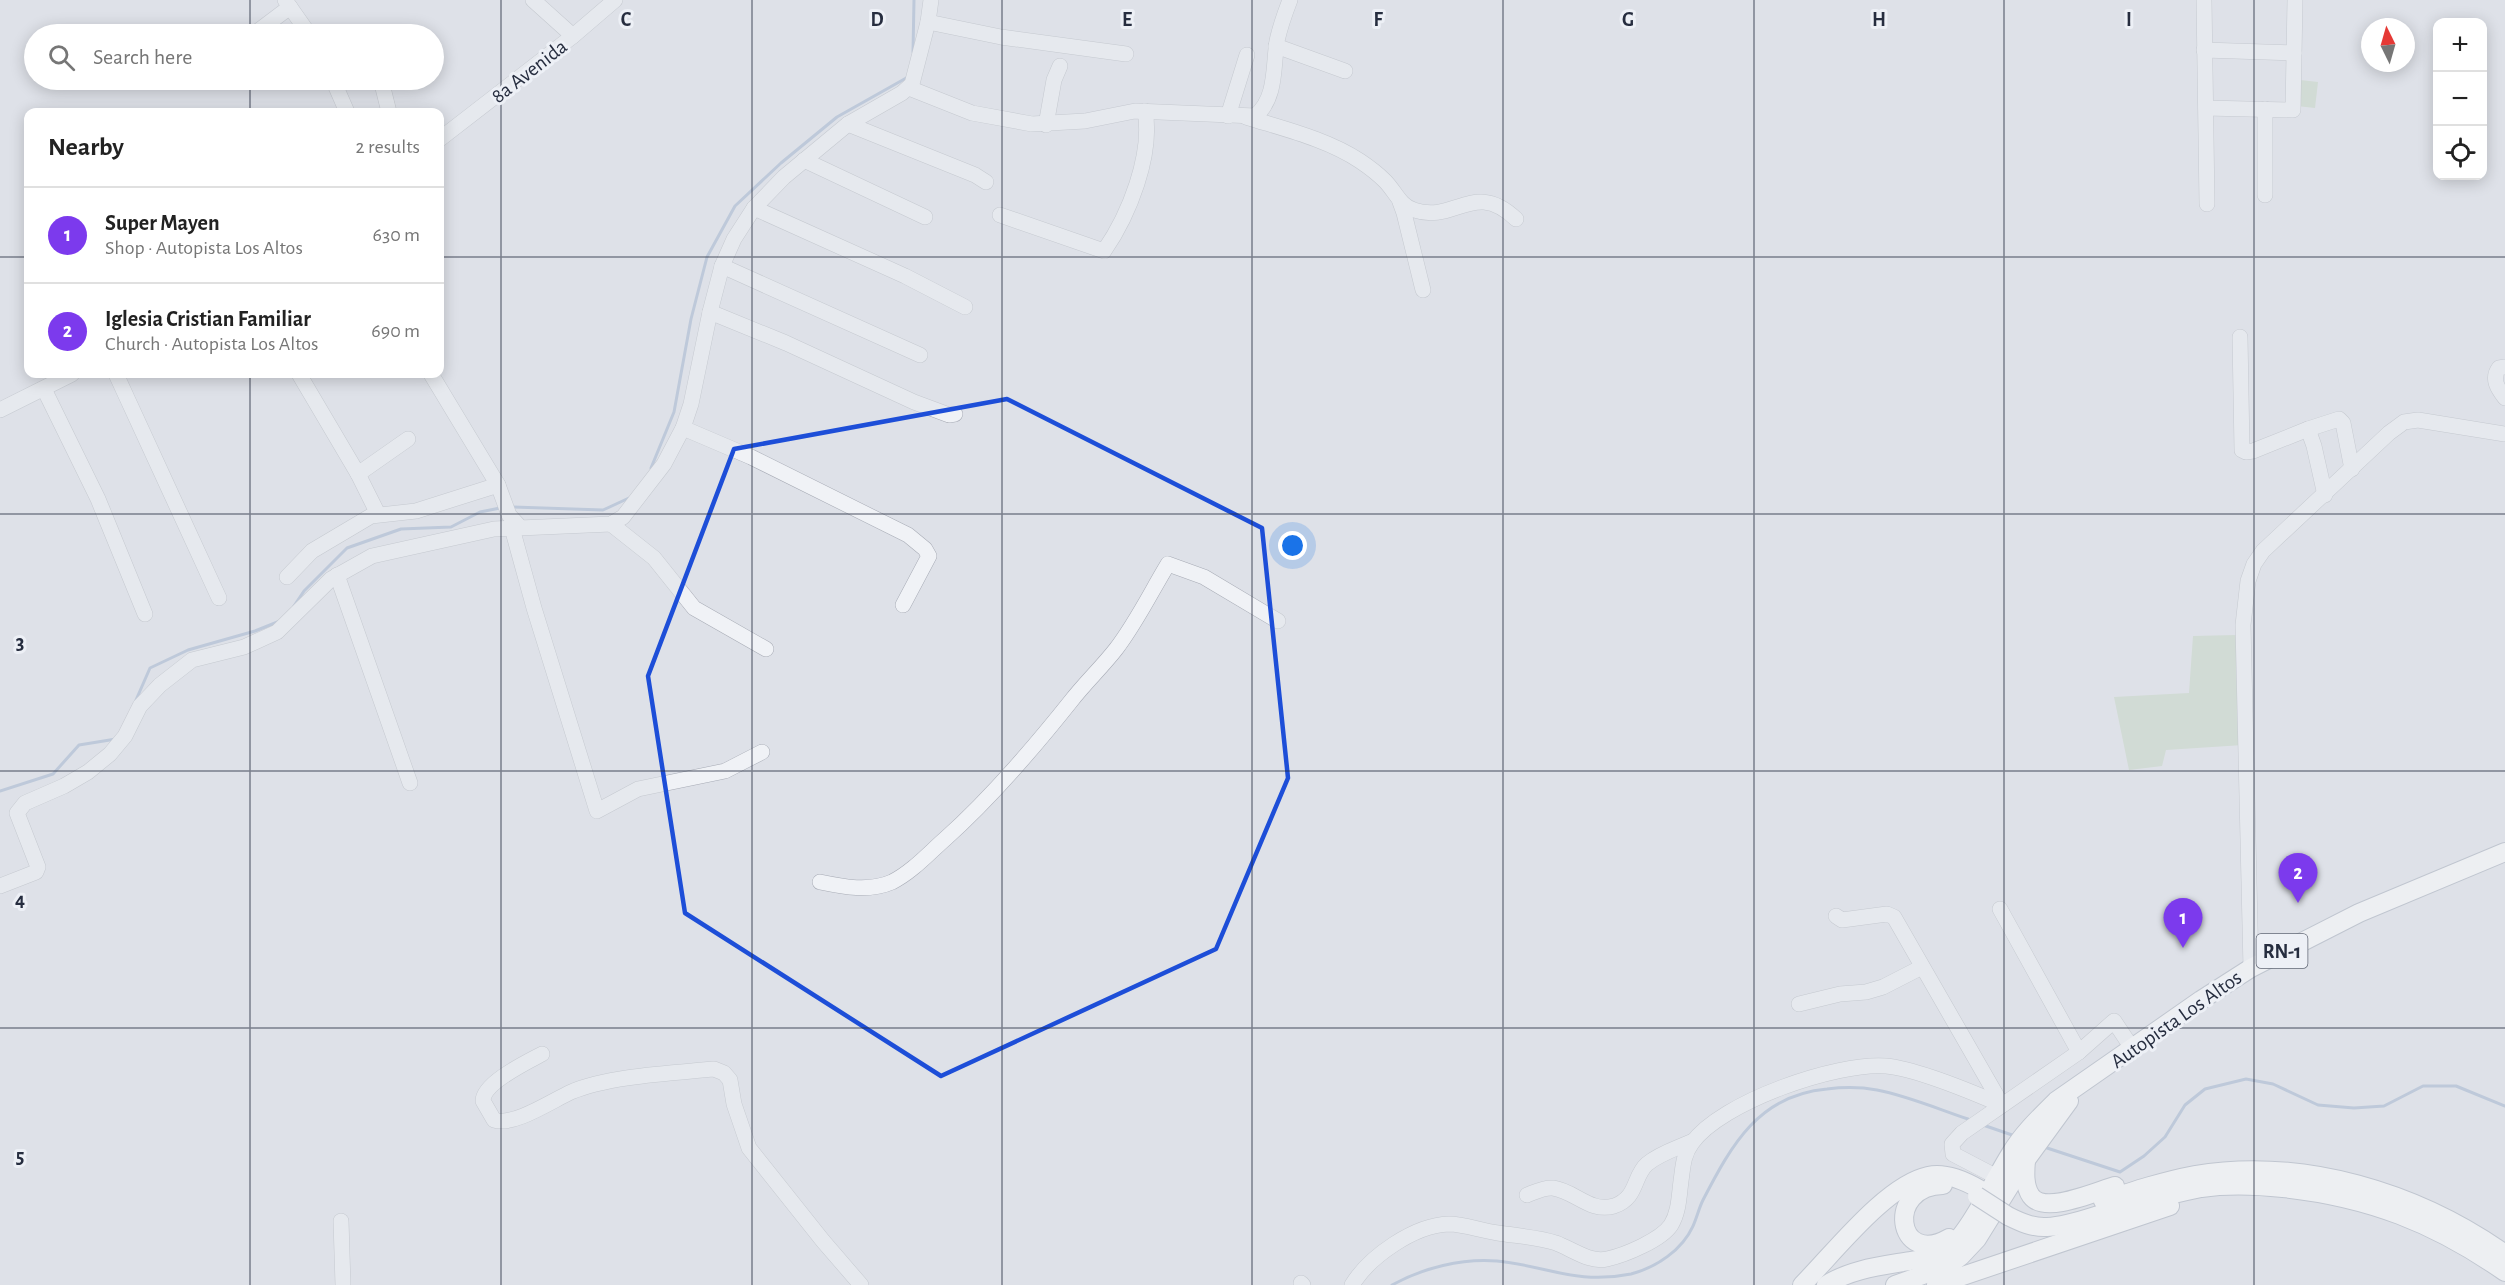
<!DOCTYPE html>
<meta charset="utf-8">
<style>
:root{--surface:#fff;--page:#f2f2f2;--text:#222;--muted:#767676;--line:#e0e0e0;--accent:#7c3aed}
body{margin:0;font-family:"Alegreya Sans",sans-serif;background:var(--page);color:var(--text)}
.controls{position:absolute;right:18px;top:18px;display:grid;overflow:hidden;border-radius:12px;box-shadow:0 3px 15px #0003}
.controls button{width:54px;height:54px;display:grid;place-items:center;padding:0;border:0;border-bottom:2px solid var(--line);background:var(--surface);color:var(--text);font:30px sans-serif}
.compass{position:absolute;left:2361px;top:18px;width:54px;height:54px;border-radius:50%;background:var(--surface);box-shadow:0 3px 15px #0003;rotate:355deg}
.you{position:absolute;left:1293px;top:546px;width:21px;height:21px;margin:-15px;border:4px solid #fff;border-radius:50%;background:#1a73e8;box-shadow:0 0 0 9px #1a73e833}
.badge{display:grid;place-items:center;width:39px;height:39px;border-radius:50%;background:var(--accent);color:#fff;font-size:20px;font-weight:700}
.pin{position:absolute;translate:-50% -50px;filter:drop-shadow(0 2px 3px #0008)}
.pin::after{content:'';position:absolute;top:32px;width:21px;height:18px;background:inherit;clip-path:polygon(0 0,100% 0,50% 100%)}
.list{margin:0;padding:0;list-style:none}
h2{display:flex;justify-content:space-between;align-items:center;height:78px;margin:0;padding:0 24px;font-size:26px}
h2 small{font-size:20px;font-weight:400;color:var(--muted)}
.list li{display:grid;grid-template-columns:39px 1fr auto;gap:18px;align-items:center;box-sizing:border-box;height:96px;padding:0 24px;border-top:2px solid var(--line)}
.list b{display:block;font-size:22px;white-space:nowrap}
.list p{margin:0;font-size:20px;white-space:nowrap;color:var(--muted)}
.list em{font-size:20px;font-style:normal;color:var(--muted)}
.icon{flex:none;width:33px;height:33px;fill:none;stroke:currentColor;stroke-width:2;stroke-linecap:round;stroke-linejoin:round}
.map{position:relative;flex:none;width:2505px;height:1285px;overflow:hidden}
.search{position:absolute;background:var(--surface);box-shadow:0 3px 15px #0003;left:24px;top:24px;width:420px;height:66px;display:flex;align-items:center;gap:15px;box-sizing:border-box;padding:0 21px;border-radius:33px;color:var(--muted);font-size:22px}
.panel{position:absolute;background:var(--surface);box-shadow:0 3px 15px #0003;left:24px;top:108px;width:420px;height:270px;border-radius:12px}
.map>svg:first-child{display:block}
</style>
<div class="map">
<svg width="2505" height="1285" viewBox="0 0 2505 1285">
<rect width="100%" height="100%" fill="#dee1e8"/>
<g fill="#c1d2be">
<polygon points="2300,80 2318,82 2315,108 2297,106"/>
<polygon points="2237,635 2243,745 2166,750 2162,766 2129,770 2114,697 2189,693 2193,636"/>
</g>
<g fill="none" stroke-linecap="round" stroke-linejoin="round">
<g stroke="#97abca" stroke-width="3">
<polyline points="913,52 914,0"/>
<polyline points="651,468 674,412 691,319 707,257 735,206 781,163 837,117 908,77"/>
<polyline points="513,507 603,510 629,498"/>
<polyline points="294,606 304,591 347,548 401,529 451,527 480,512 500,508"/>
<polyline points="136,700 150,668 188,650 255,631 280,621"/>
<polyline points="0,791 53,774 79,745 116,739"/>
<polyline points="1983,1125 2015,1136"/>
<polyline points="2044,1147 2120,1172 2144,1156 2165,1137 2185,1105 2205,1089 2246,1079 2273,1084 2318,1105 2354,1108 2384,1106 2423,1086 2456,1086 2505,1106"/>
<path d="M1392,1285C1423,1268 1462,1258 1497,1261C1548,1266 1576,1285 1631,1274C1657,1267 1682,1250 1693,1226C1697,1217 1699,1208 1703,1200C1732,1144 1759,1095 1827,1089C1843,1087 1861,1087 1877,1090C1908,1096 1938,1109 1968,1119"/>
</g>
<defs>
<g id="minor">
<polyline points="285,0 309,34"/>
<polyline points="533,0 573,36"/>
<polyline points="2204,0 2207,204"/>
<polyline points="928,22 1001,37 1126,54"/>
<polyline points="254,34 290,7"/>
<polyline points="1276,46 1345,71"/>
<polyline points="2204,50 2294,53"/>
<polyline points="333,80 347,112"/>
<polyline points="381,80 389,112"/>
<path d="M909,88L972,113L1032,124L1085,121L1135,111L1255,116C1277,99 1273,65 1277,41C1280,27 1285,13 1290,0"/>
<polyline points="2206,108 2293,110 2295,0"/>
<polyline points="1228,116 1247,55"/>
<path d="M1246,117C1284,129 1327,139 1360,161C1369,167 1378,174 1385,181C1395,191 1400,206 1414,210C1455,224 1474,179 1516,219"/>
<polyline points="848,124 975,175 986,182"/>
<polyline points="1046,125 1054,80 1060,66"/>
<polyline points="440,139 573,36 615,0"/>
<polyline points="804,160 925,217"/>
<polyline points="2265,195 2265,109"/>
<polyline points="1400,202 1404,213 1423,290"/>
<polyline points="754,208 905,276 965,307"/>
<path d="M1000,215L1104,251C1129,215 1153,155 1145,111"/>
<polyline points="722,266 920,355"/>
<polyline points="710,312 786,343 914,402 949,415 955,414"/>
<polyline points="2240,337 2242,450 2246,452 2253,451 2308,429 2339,419 2343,423 2352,469"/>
<path d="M2505,367L2499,368C2491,379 2498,389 2505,398"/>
<polyline points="116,374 219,598"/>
<polyline points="299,374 358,474 378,514"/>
<polyline points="431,374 498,485 509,515 519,526"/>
<polyline points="44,389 98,499 145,614"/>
<polyline points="0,410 72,374"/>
<polyline points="683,428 751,457 908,535 925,549 929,556 903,605"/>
<polyline points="2308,429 2314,446 2325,495"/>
<polyline points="358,474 408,439"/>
<polyline points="611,524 654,558 694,608 766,649"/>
<polyline points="512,528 534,608 597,811 638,789 725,771 762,752"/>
<polyline points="337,575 410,783"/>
<polyline points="287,577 312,551 371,516 416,511 498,485"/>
<path d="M820,882C844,887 869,892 892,882C912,872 929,853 945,839C992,797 1032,750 1071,701C1085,683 1102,667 1116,649C1136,623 1151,592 1168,564L1204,577L1278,621"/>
<polyline points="0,886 36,872 38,867 17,813 25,803 64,786 88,772 110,754 125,736 140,706 160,685 192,660 244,647 277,632 331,579 372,556 494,529 611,524 623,517 664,464 683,428 691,404 710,312 722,266 734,239 754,208 784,177 848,124 902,93 912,84 928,22 931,0"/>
<polyline points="2000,909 2079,1052"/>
<polyline points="1836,916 1842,920 1887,914 1894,917 2002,1105"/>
<polyline points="2251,968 2243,625 2248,581 2254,564 2263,551 2389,433 2404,422 2418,420 2505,434"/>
<polyline points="1799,1004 1840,994 1866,992 1883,987 1922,967"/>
<path d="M542,1054C527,1062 483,1083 483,1101L494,1120C513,1127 553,1100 571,1092C608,1076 673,1073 714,1069L724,1073L730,1080L734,1104L749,1148L823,1241L861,1285"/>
<polyline points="1997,1177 1953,1154 1952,1144 1962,1133 2079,1052 2114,1021 2132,1048"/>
<path d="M1527,1195C1535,1192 1544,1187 1553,1188C1575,1191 1590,1213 1614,1206C1638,1198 1633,1176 1647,1164C1660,1153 1678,1148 1693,1141"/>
<polyline points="341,1221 343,1285"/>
<polyline points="1301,1283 1303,1285"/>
<path d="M1352,1285C1369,1257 1414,1225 1449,1224C1464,1224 1482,1231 1498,1233C1517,1236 1538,1237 1556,1243C1572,1249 1590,1263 1607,1259C1625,1255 1661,1240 1671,1225C1679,1212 1679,1196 1681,1181C1683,1167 1683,1155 1692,1143C1721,1102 1837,1062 1886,1066C1917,1069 1972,1092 2002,1105"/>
</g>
<g id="major">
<path d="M2026,1160C2025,1172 2024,1186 2031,1196C2045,1215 2097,1191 2115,1186"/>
<path d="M1943,1185C1885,1186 1896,1268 1949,1238"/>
<path d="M2103,1201C2133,1191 2163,1181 2195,1175C2303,1157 2417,1192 2505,1254"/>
<path d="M2008,1216C2020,1222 2033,1228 2047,1227C2068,1226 2088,1218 2108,1212C2139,1203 2170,1194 2201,1188C2228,1184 2255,1185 2283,1188C2368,1197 2435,1223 2505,1272"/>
<path d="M1802,1285C1833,1254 1886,1185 1928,1176C1946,1172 1965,1181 1981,1190"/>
<path d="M1826,1285C1851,1269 1881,1266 1910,1261C1921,1259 1935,1258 1945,1252C1968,1236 1995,1178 2011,1153C2023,1133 2040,1117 2056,1101L2201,1000L2251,968L2359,913L2505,852"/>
<polyline points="1895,1285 1948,1266 1961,1256 1977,1239 2026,1160 2069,1101"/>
<polyline points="1936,1285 2170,1206"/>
</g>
</defs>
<use href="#minor" stroke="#a7abb5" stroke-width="16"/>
<use href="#major" stroke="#9ca4b4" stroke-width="20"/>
<use href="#minor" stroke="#f0f2f6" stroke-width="15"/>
<use href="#major" stroke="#fff" stroke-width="18"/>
<defs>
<polyline id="major-bridge" points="1977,1196 2008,1216"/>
</defs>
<use href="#major-bridge" stroke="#9ca4b4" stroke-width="20" stroke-linecap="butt"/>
<use href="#major-bridge" stroke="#fff" stroke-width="18"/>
</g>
<path d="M0 0H2505V1285H0ZM1007,399L1262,528L1288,778L1216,949L941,1076L685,913L648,676L734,449Z" fill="#dee1e8" fill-opacity=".55" fill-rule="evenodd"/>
<path fill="none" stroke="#1d4ed8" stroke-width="4.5" stroke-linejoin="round" d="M1007,399L1262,528L1288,778L1216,949L941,1076L685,913L648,676L734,449Z"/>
<path fill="none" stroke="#262d3f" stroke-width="1.5" stroke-opacity="0.55" d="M250,0V34M501,0V1285M752,0V1285M1002,0V1285M1252,0V1285M1503,0V1285M1754,0V1285M2004,0V1285M2254,0V1285M250,80V112M0,257H28M440,257H2505M250,374V1285M0,514H2505M0,771H2505M0,1028H2505"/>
<g text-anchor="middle" stroke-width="6" stroke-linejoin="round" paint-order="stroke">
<rect fill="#edf0f6" stroke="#626876" stroke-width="1.5" x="2256.5" y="934" width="51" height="34" rx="4.5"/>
<g font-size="20" font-weight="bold" fill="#262d3f">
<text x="2282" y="958">RN-1</text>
</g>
<g font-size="21" fill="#262d3f" stroke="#edf0f6">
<text transform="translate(529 71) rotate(-38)" y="7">8a Avenida</text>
<text transform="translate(2176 1019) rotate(-35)" y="7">Autopista Los Altos</text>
</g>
</g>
<g font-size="20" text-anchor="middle" font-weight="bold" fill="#262d3f" stroke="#edf0f6" stroke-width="6" stroke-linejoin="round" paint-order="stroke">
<text x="626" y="26">C</text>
<text x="877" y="26">D</text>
<text x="1127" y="26">E</text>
<text x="1378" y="26">F</text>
<text x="1628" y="26">G</text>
<text x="1879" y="26">H</text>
<text x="2129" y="26">I</text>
<text x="20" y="649">3</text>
<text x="20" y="906">4</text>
<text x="20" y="1163">5</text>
</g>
</svg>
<div class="controls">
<button>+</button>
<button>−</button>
<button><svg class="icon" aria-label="locate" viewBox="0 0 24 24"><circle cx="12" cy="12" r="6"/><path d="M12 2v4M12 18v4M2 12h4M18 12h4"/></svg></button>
</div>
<svg class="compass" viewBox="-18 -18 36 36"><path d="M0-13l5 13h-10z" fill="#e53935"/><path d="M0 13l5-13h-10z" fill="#767676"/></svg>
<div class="you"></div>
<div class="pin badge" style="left:2183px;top:948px">1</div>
<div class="pin badge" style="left:2298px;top:903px">2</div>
<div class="search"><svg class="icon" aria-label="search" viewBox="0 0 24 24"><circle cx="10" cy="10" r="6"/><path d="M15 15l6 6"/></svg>Search here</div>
<section class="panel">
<h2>Nearby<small>2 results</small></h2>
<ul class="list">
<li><span class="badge">1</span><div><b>Super Mayen</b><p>Shop · Autopista Los Altos</p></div><em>630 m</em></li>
<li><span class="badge">2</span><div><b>Iglesia Cristian Familiar</b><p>Church · Autopista Los Altos</p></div><em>690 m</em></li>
</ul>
</section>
</div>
